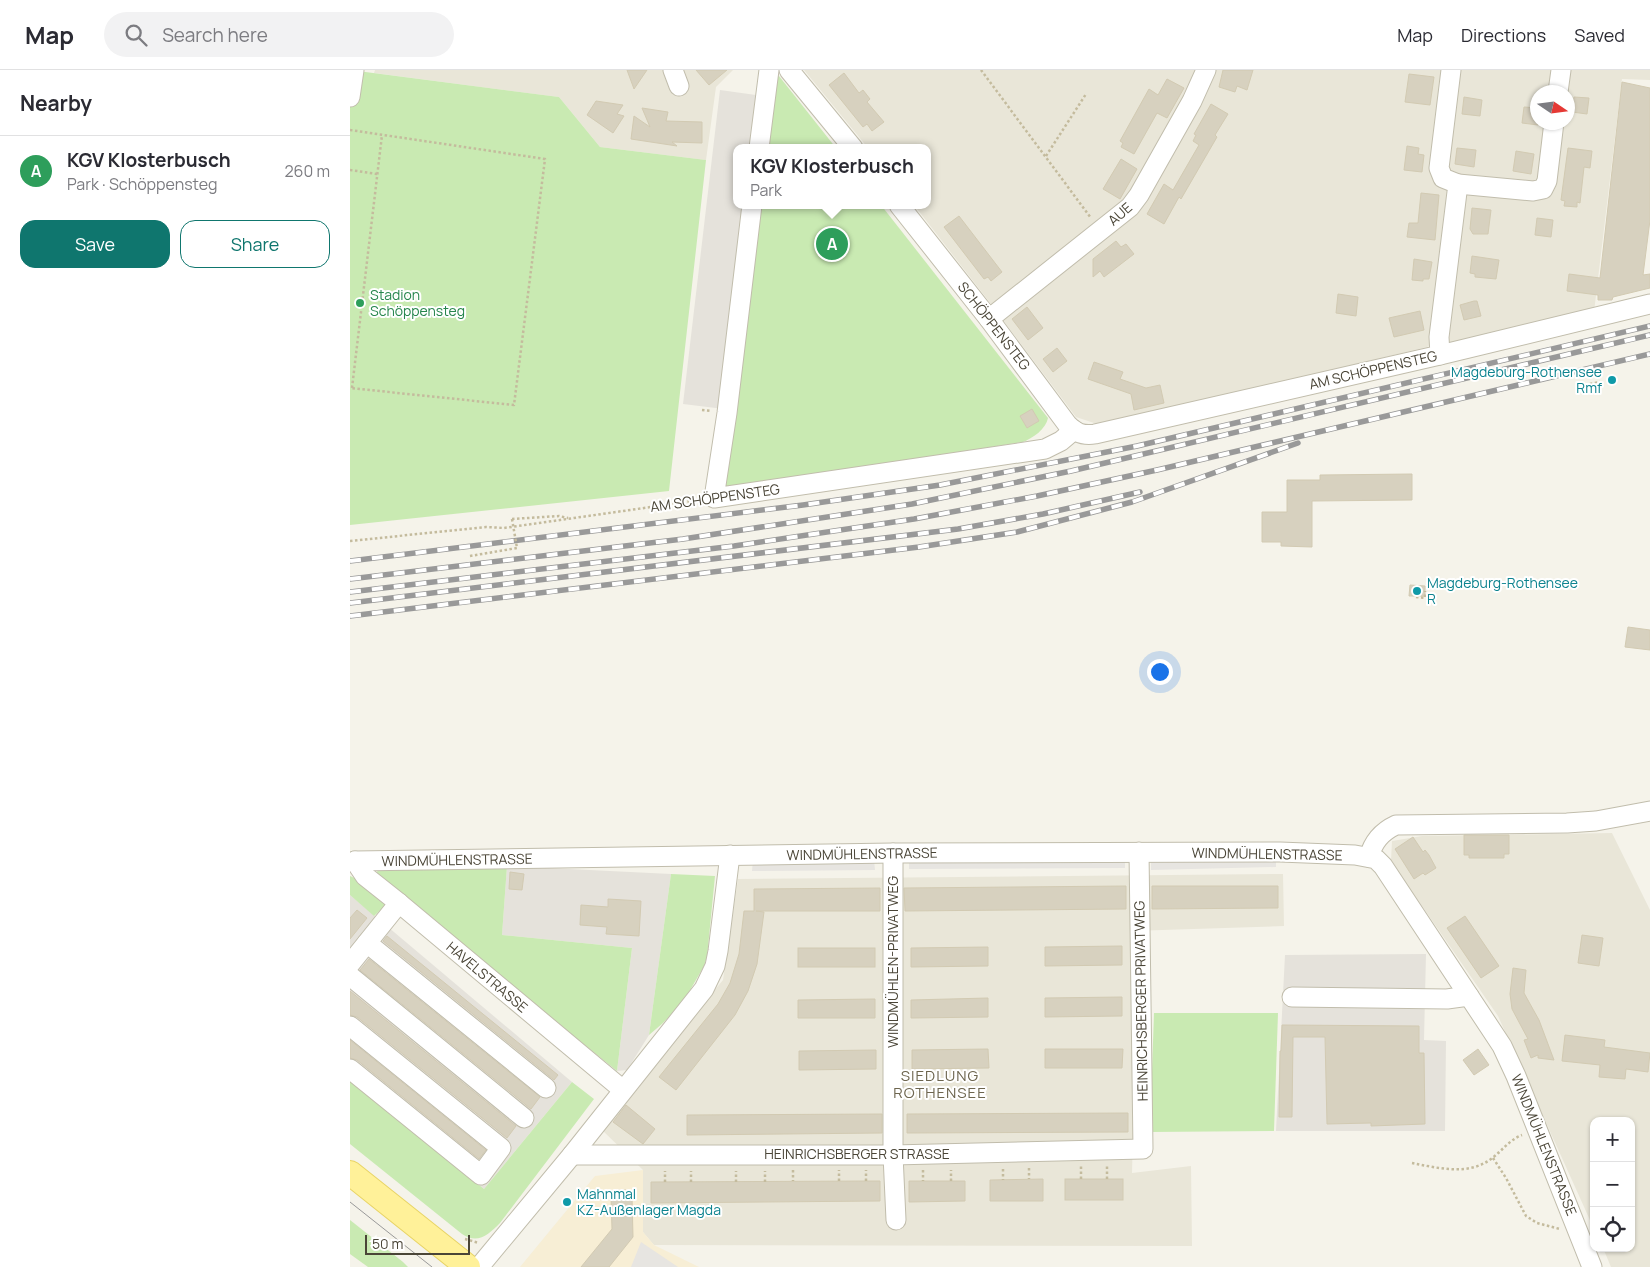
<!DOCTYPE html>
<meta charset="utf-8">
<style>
:root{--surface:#fff;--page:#f2f2f3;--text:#2b2b33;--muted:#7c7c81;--line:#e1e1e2;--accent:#0f766e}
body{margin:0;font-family:Manrope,sans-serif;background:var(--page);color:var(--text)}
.controls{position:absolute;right:15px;bottom:15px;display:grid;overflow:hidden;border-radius:10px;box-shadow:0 1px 4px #0004}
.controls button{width:45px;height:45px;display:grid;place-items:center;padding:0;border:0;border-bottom:1px solid var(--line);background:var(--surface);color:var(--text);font:25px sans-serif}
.compass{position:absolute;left:1180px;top:15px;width:45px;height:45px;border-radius:50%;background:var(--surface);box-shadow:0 1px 4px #0004;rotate:103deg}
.scale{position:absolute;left:15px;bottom:12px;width:105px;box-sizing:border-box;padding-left:5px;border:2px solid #4a4537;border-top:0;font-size:14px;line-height:18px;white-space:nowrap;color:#4a4537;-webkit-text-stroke:4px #fff;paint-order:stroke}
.you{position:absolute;left:809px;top:601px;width:18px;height:18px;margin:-12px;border:4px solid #fff;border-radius:50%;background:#1a73e8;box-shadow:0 0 0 8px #1a73e833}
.badge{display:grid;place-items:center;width:32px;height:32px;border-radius:50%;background:var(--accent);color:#fff;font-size:16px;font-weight:700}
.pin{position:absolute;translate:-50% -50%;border:2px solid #fff;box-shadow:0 1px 5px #0006}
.popup{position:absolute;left:383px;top:74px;width:198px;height:65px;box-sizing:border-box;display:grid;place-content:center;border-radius:10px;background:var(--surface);filter:drop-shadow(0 1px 4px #0005);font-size:16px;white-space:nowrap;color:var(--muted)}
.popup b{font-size:19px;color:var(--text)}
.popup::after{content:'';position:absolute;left:50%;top:100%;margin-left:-10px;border:10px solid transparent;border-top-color:var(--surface)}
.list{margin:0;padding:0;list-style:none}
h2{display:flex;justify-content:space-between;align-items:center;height:65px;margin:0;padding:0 20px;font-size:21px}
h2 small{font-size:16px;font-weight:400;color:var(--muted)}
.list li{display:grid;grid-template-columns:32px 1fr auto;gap:15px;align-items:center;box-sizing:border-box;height:70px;padding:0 20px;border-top:1px solid var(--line)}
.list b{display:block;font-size:19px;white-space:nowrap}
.list p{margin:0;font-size:16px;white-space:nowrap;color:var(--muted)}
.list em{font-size:16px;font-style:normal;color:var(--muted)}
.actions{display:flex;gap:10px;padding:15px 20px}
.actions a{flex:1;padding:11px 0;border:1px solid var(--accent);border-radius:15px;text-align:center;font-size:18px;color:var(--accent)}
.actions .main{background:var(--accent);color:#fff}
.icon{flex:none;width:28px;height:28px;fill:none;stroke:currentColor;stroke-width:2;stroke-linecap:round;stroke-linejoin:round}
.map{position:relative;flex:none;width:1300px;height:1197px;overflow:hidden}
header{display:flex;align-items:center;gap:30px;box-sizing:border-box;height:70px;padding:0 25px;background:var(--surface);border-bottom:1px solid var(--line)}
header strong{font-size:24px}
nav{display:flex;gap:28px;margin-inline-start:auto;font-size:18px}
.search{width:350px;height:45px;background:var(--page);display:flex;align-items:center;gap:12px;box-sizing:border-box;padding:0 18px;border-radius:28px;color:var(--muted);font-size:19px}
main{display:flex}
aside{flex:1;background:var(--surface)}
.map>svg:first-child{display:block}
</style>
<header>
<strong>Map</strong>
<div class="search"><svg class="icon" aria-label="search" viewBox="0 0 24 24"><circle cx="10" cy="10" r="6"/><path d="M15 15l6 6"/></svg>Search here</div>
<nav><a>Map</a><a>Directions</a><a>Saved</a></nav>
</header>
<main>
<aside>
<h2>Nearby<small></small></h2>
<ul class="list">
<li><span class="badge" style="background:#2e9e5b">A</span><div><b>KGV Klosterbusch</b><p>Park · Schöppensteg</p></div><em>260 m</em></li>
</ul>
<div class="actions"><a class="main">Save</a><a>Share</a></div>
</aside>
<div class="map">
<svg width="1300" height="1197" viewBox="0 0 1300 1197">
<rect width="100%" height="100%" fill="#f5f3ea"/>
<g fill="#e9e6d8" fill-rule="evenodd">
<polygon points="25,0 383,0 366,17 356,90 250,77 209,27 24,3"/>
<path d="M454,0H1300V10L1272,9L1244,242L1109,275L1099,272L1095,265L1077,277L756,354H747L726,347L641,234L564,135H577V78H518ZM1188,22H1218V52H1188Z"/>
<polygon points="1262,763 1300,840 1300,1197 1261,1197 1253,1178 1281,1178 1281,1051 1244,1051 1244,1159 1148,946 1041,791 1042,771 1072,766"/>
<polygon points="933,804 934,856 781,861 783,1064 782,1103 841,1096 842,1176 304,1175 293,1162 293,1100 250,1058 373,910 388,809"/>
</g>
<polygon fill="#f7eed5" points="293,1100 293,1162 304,1175 349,1197 170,1197 245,1106"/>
<g fill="#e5e2db">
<polygon points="370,20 413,26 407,78 387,78 387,135 400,135 374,339 333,334"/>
<polygon points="157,796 321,804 299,965 277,1000 267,1001 282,878 152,865"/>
<polygon points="0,825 222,1012 134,1119 0,1009"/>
<polygon points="1076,884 1074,970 1096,971 1095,1061 926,1061 935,885"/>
</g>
<g fill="#c9eab2">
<polygon points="0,0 209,27 250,77 356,90 319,421 0,455"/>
<polygon points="425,1 486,78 415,78"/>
<path d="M408,135H531L698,348C696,359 683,368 673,372L371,420Z"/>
<polygon points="31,794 157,796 152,865 282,878 267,1001 25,806"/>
<polygon points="321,804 365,806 357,887 354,896 339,922 327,938 313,953 299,965"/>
<polygon points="0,806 11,811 37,834 24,846 0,825"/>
<polygon points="804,943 928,943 924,1061 800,1062"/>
<path d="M0,1009L134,1119L222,1012L244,1029L150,1153C139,1164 128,1175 112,1164L0,1074Z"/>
<polygon points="0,1150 53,1192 58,1197 18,1197 0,1184"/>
</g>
<g fill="#e7e5e1">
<polygon points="926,788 926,797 801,800 801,789"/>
<polygon points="775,789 775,798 559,799 559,791"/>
<polygon points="403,790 524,790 525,800 402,801"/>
<polygon points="291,1172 328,1197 281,1197"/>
</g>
<g fill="#d7d1bf" stroke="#d2cab2">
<polygon points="277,0 297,0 284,19"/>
<polygon points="346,0 377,0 359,15"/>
<polygon points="873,0 903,0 897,20 887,16 885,22 869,17"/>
<polygon points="494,3 509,23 513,20 520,29 517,32 534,52 522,61 517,54 513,57 479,15"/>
<polygon points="1059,4 1084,7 1080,35 1055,32"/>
<polygon points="817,9 834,18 817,48 807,43 784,84 771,77 773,73 770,71 799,19 808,25"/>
<polygon points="1272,12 1300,18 1300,150 1293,205 1300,204 1300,218 1263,227 1262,230 1248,230 1248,225 1217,221 1219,204 1250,208"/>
<polygon points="1114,27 1132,30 1130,46 1112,44"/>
<polygon points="1224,27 1239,28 1237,44 1222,42"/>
<polygon points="246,31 273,35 267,44 274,46 263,63 237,45"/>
<polygon points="861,34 878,44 865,65 867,67 831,129 829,127 814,154 797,144 814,114 823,120 838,94 849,75 843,71 846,65 844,64"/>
<polygon points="1174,37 1188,38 1188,55 1172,53"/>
<polygon points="292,38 318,42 316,51 352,52 352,73 322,72 327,76 281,69 284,46 300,57"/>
<polygon points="1057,76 1069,78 1068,84 1074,85 1072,102 1054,100"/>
<polygon points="1107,78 1126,80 1124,97 1105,94"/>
<polygon points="1218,78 1242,81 1240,98 1234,97 1230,133 1227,132 1227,137 1214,136 1215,131 1211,130"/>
<polygon points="1166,81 1184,84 1181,104 1163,101"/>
<polygon points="771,89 787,99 770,129 753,119"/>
<polygon points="1071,123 1089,125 1085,170 1057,167 1059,153 1068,153"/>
<polygon points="1122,138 1141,140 1138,164 1123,164 1120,159"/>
<polygon points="609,146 652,202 641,211 638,207 634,209 594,157"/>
<polygon points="1187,148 1203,150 1201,167 1185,165"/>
<polygon points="766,171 771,177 776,174 784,184 754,207 750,201 743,207 743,189"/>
<polygon points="1122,186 1149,190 1146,209 1125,207 1125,204 1120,203"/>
<polygon points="1064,189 1082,192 1079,209 1073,209 1073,211 1062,210"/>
<polygon points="988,224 1008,227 1006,246 986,243"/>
<polygon points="1124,231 1127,231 1131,246 1114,250 1110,235"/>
<polygon points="677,237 693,258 678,270 662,249"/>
<polygon points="1070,241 1074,260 1044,267 1039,248"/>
<polygon points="707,278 717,291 703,302 693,289"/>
<polygon points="744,292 773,302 770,309 796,318 810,315 814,333 784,340 781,324 738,309"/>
<polygon points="682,339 689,351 677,358 670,346"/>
<polygon points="1062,404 1062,430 962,431 962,477 931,476 931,472 912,472 912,442 937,442 937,410 970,410 970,405"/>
<polygon points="1060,515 1075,516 1075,526 1059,526"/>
<polygon points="1278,557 1300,560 1300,580 1275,577"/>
<polygon points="1114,765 1159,765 1159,784 1154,784 1154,788 1119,788 1119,785 1114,785"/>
<polygon points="1063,767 1073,782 1075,780 1079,785 1086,798 1075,805 1073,803 1064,809 1045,779"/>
<polygon points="160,802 174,804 172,820 159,819"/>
<polygon points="776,816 776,839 555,841 554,818"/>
<polygon points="802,816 928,816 928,838 802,839"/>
<polygon points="530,818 530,841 406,841 414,842 407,894 398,921 385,945 326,1020 309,1007 368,934 380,913 389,884 394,841 404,841 404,819"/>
<polygon points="258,829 291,831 289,866 256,864 257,857 230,855 231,835 258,837"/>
<polygon points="7,840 17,848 0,869 0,848"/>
<polygon points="1115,846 1149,896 1131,908 1097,858"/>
<polygon points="1232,865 1253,868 1249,896 1228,893"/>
<polygon points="37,866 208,1005 204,1010 33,871"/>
<polygon points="772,876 772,895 695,896 695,877"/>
<polygon points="638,877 638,896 561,897 561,878"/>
<rect x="448" y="878" width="77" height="19"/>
<polygon points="19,889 190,1027 181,1039 10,900"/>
<polygon points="1163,898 1176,900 1174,923 1189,950 1204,990 1188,988 1188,985 1181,988 1174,970 1178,969 1162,939 1160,924"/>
<polygon points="0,921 166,1056 157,1068 7,947 0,945"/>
<polygon points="772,927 772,946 695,947 695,928"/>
<polygon points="638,928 638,947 561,948 561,930"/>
<polygon points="525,929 525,948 448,948 448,930"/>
<polygon points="932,955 1069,956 1069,983 1074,983 1075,1054 1021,1056 1021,1053 977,1054 975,967 943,967 942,1047 929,1047 930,981 931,981"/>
<polygon points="1215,965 1255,970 1254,977 1300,983 1298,1002 1276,999 1275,1009 1249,1007 1250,995 1212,991"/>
<polygon points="0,970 136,1080 129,1089 7,990 0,988"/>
<polygon points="638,979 639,998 562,999 562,980"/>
<polygon points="695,979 773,979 772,998 695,998"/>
<polygon points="1128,979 1139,995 1124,1005 1113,990"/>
<polygon points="526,980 526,999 449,1000 449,981"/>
<polygon points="276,1035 305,1059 293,1074 263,1052"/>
<polygon points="778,1043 778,1062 557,1063 557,1044"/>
<polygon points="532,1044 532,1063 337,1065 337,1045"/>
<polygon points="693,1109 693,1131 640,1131 640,1110"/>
<rect x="715" y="1109" width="58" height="21"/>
<polygon points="516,1111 530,1111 530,1131 301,1133 301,1112"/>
<polygon points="559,1111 615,1111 615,1131 559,1132"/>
<polygon points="268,1120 276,1120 282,1127 283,1167 259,1197 231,1197 262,1159 261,1127"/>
</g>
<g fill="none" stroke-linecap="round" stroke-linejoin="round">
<defs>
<g id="minor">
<polyline points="323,0 329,16"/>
<polyline points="439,0 503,78"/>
<polyline points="1208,22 1211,0"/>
<polyline points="0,27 4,0"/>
<polyline points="409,78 419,0"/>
<polyline points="1108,114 1183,121 1193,119 1197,111 1204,52"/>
<polyline points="402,135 377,343 364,428 695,379 711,371 724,360"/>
<path d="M549,135L639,249L717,354C725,363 733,366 745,364L1090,285L1300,234"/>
<polyline points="639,249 780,137 789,125 842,31 856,0"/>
<polyline points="1090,285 1089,267 1108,114 1093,108 1089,98 1101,0"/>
<polyline points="543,783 543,1085 546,1150"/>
<path d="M1019,787C1023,772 1031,762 1046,755L1217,753L1246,751L1300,741"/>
<polyline points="5,791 543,783 930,782 1005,785 1026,789 1033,796 1152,976 1166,1006 1242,1197"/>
<polyline points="5,791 15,806 49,833 273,1020"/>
<polyline points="17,873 196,1018"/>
<polyline points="0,894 49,833"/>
<polyline points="0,906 174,1048"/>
<polyline points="942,927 1097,929 1119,926"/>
<polyline points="0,956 151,1078 131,1105 0,999"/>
<polyline points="222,1085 543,1085 793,1079 789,782"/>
<polyline points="129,1197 222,1085 354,919 365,896 368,881 380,785"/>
</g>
<polyline id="major" points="0,1103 118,1197"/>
</defs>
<use href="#minor" stroke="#c1bdac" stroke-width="21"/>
<use href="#major" stroke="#e8d465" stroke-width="26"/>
<g stroke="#c4bb9d" stroke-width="2.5" stroke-dasharray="2.5 2.5" stroke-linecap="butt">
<polyline points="631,0 741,148"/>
<polyline points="0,60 195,89 164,335 0,318"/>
<polyline points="696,86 736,24"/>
<polyline points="0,100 27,104"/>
<polyline points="1235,315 1250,312"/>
<polyline points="2,318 32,65"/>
<polyline points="352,340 361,341"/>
<polyline points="162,449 209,446 218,448"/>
<polyline points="0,471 136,457 154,458 350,430"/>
<polyline points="120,486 167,478"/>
<polyline points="1066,527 1075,528 1075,521"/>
<polyline points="1143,1088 1156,1108 1176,1146 1187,1153 1210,1159"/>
<path d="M1062,1093C1088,1098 1118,1106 1141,1089C1152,1081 1159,1070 1172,1065"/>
<polyline points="679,1098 679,1109"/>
<polyline points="653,1099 653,1110"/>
<polyline points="443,1100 443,1111"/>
<polyline points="573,1100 573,1111"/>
<polyline points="731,1109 731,1096"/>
<polyline points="757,1109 757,1096"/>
<polyline points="489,1111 489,1100"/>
<polyline points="516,1111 516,1100"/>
<polyline points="601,1111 601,1100"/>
<polyline points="315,1112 315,1101"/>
<polyline points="341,1112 341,1101"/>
<polyline points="386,1112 386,1101"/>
<polyline points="415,1112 415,1101"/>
<polyline points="115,1169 129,1173"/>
</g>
<use href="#minor" stroke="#fff" stroke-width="19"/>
<use href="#major" stroke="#fff199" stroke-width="24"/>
<polyline stroke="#999" stroke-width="1" points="0,1132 82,1197"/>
<defs>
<g id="rail">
<polyline points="0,491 453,435 590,415 787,376 1300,256"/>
<polyline points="0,509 333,469 562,434 721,401 1300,265"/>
<polyline points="0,522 384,476 564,449 687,426 807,400 1300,284"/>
<polyline points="0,533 608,459 693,444 790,422"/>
<polyline points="0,546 569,477 667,462 782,432 948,373"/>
</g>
</defs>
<use href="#rail" stroke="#999" stroke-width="5.5"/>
<use href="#rail" stroke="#fff" stroke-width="4" stroke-dasharray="11" stroke-linecap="butt"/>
<polyline stroke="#c4bb9d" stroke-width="2.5" stroke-dasharray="2.5 2.5" stroke-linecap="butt" points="162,449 167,478"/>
</g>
<circle fill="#2e9e5b" stroke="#fff" stroke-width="2" cx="10" cy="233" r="5"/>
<g fill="#0f9aa8" stroke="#fff" stroke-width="2">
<circle cx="1262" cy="310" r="5"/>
<circle cx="1067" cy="521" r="5"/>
<circle cx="217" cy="1132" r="5"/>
</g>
<g text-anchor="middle" stroke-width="4" stroke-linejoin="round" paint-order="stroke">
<g font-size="14" fill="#4a4537" stroke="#fff">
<text transform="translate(770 144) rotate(-42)" y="5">AUE</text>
<text transform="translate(644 256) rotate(52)" y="5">SCHÖPPENSTEG</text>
<text transform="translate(1023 300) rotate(-13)" y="5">AM SCHÖPPENSTEG</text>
<text transform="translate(365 428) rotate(-8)" y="5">AM SCHÖPPENSTEG</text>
<text transform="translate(512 784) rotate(-1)" y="5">WINDMÜHLENSTRASSE</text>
<text transform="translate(917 784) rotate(1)" y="5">WINDMÜHLENSTRASSE</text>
<text transform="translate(107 790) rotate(-1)" y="5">WINDMÜHLENSTRASSE</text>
<text transform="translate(543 892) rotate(-90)" y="5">WINDMÜHLEN-PRIVATWEG</text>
<text transform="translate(137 907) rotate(40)" y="5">HAVELSTRASSE</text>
<text transform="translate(791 931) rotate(-91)" y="5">HEINRICHSBERGER PRIVATWEG</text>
<text transform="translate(1194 1075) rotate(68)" y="5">WINDMÜHLENSTRASSE</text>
<text x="507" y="1089">HEINRICHSBERGER STRASSE</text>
</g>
<g font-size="14" fill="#27864d" stroke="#fff" text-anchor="start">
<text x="20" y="230">Stadion<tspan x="20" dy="16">Schöppensteg</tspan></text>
</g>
<g font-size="14" fill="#0d838f" stroke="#fff" text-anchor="start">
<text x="1252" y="307" text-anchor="end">Magdeburg-Rothensee<tspan x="1252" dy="16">Rmf</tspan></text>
<text x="1077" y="518">Magdeburg-Rothensee<tspan x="1077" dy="16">R</tspan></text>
<text x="227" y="1129">Mahnmal<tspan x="227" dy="16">KZ-Außenlager Magda</tspan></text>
</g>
<g font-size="15" letter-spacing="1" fill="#6d654e" stroke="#fff">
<text x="590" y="1011">SIEDLUNG<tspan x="590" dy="17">ROTHENSEE</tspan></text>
</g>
</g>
</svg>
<div class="controls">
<button>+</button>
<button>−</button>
<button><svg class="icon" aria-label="locate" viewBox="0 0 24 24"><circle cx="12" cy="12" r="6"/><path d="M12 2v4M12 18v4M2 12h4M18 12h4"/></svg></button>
</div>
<svg class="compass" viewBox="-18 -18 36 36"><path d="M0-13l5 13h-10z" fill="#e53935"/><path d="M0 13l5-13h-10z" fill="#7c7c81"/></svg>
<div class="scale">50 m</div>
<div class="you"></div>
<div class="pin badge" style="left:482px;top:174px;background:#2e9e5b">A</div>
<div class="popup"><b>KGV Klosterbusch</b>Park</div>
</div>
</main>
